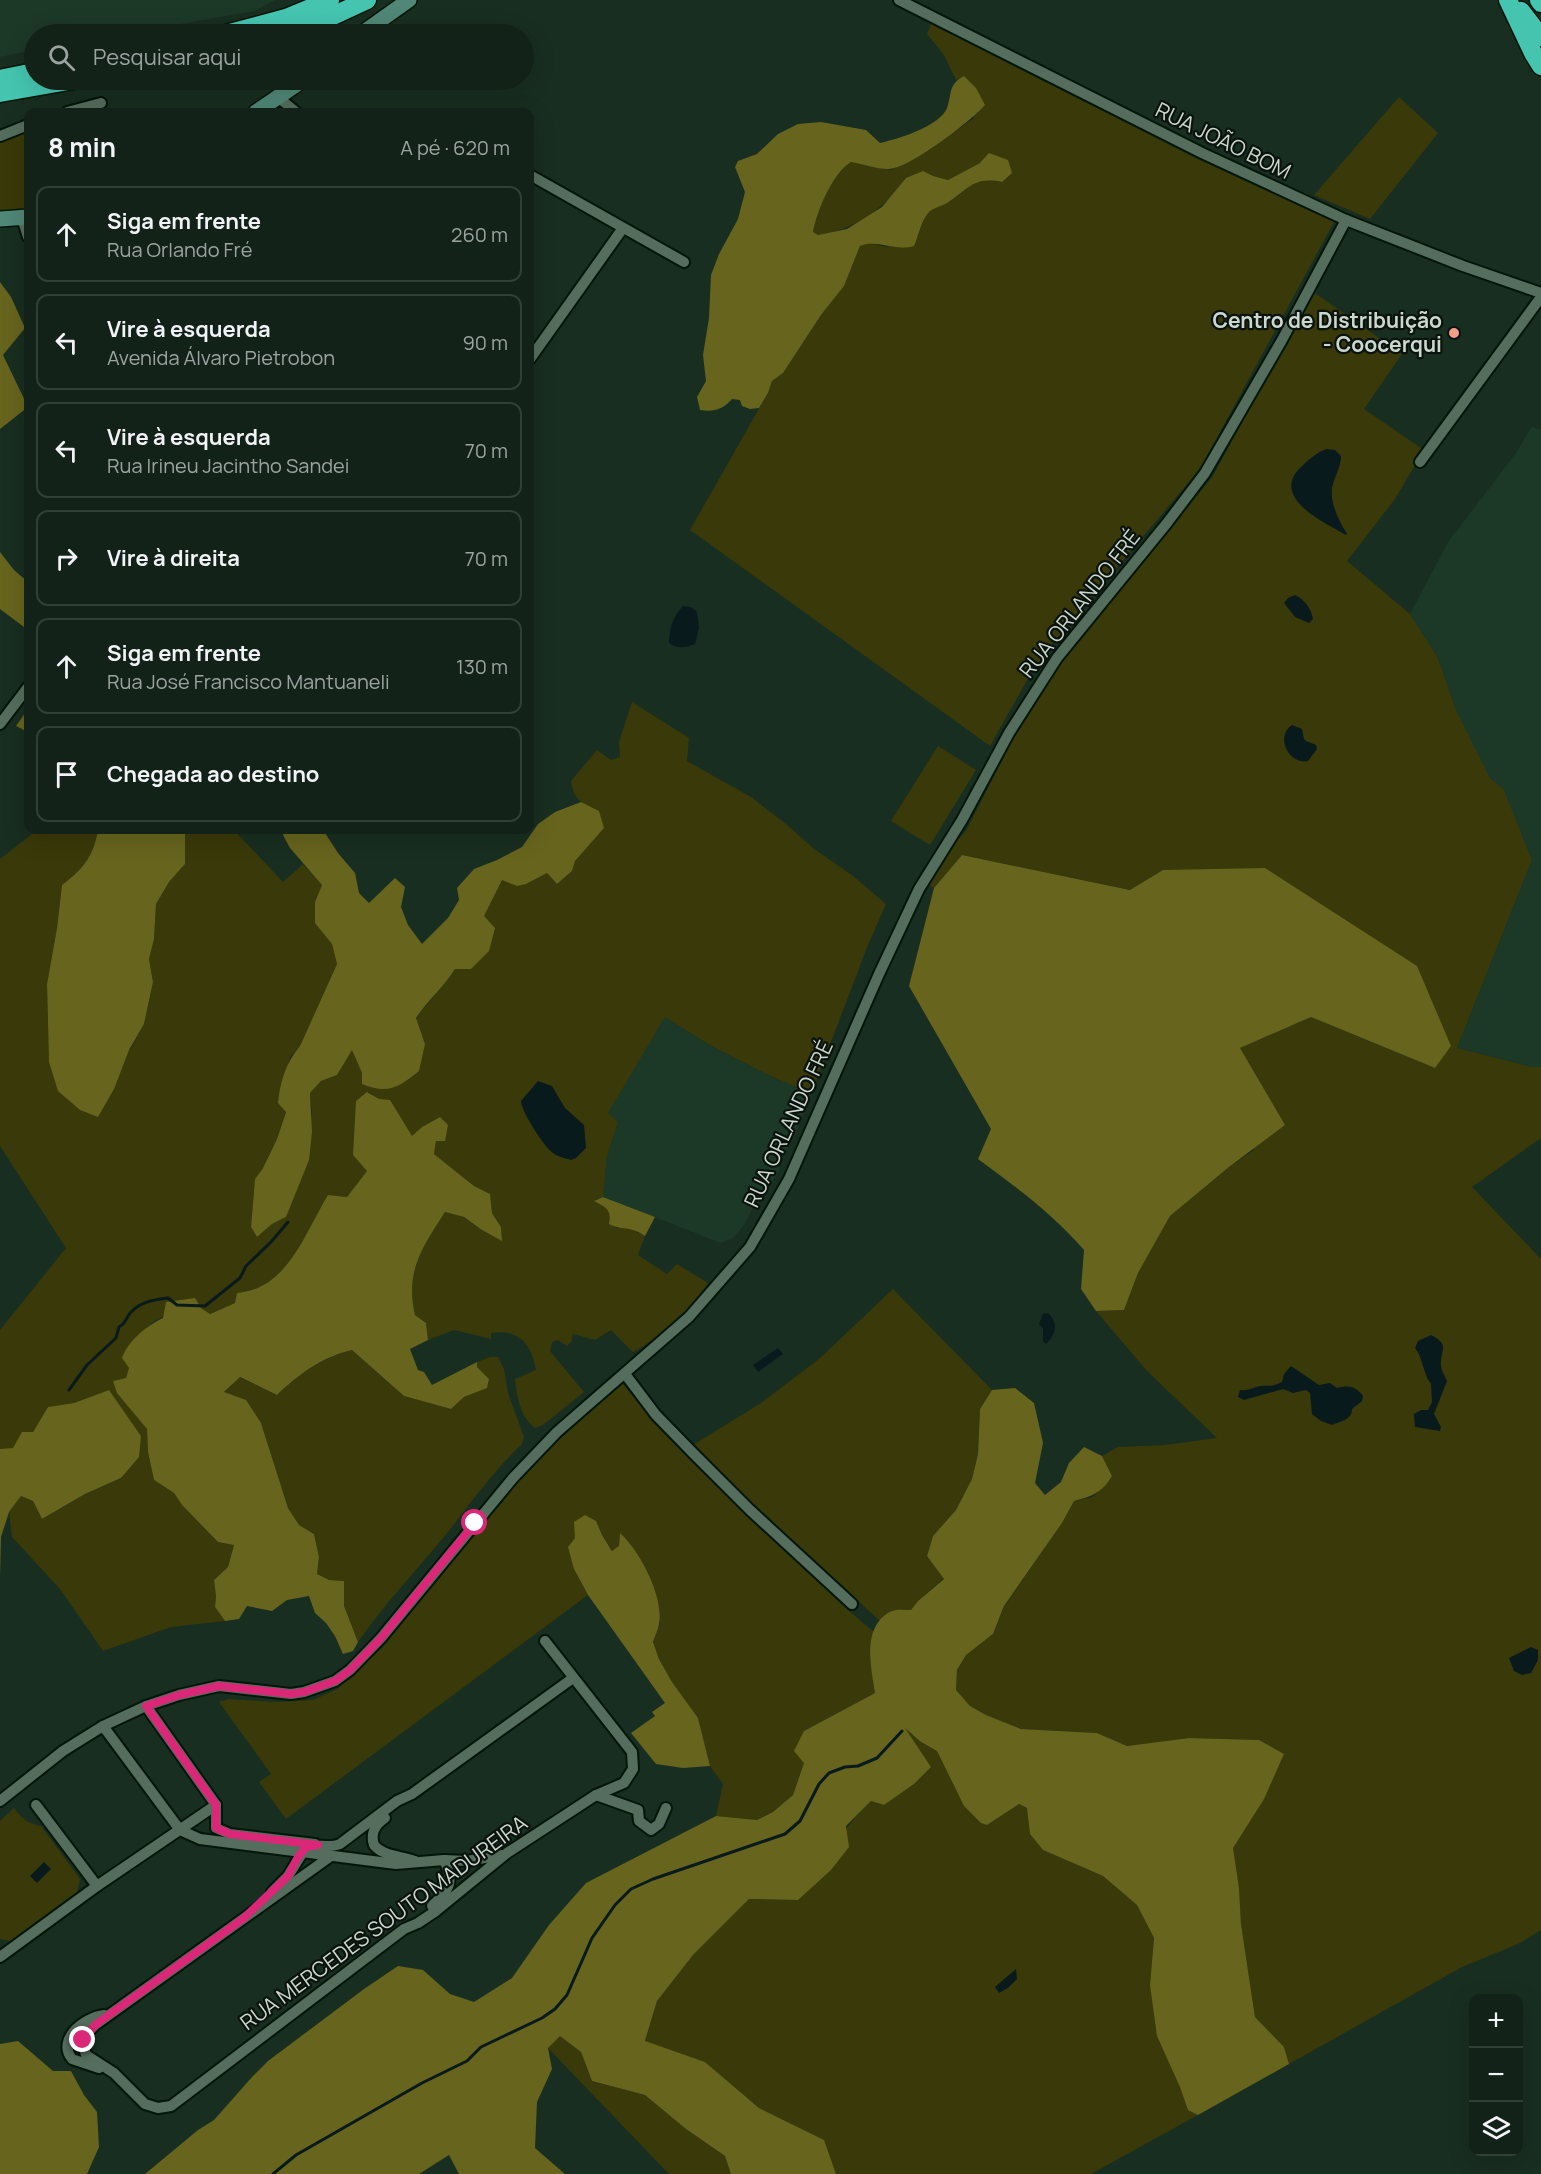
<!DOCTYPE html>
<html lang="pt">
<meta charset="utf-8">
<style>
:root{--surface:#122218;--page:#1b2a21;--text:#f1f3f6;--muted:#9ca4a2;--line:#313f37}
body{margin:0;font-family:Manrope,sans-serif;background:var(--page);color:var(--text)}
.controls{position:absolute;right:18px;bottom:18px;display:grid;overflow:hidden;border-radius:12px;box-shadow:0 6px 24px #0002}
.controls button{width:54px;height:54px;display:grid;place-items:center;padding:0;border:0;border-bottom:2px solid var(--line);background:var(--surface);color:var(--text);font:30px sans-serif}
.stop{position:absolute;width:18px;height:18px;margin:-14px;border:4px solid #db2777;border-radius:50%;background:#fff}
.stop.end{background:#db2777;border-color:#fff;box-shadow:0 2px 6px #0008}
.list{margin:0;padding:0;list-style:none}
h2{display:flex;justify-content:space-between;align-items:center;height:78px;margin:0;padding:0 24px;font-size:26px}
h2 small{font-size:20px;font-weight:400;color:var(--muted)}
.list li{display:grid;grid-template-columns:39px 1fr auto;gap:18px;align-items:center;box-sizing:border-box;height:96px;margin:0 12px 12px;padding:0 12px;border:2px solid var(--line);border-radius:12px}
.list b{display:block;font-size:22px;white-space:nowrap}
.list p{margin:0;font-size:20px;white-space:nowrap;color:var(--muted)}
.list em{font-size:20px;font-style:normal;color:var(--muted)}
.icon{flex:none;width:33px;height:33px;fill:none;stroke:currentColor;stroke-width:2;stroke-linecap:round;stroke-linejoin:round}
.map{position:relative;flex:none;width:1541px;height:2174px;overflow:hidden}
.search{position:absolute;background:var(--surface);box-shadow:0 6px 24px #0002;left:24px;top:24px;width:510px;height:66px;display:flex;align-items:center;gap:15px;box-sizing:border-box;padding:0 21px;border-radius:33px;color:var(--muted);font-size:22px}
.panel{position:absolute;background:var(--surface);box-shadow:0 6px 24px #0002;left:24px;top:108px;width:510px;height:726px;border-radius:12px}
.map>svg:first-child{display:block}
</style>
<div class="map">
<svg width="1541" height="2174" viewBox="0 0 1541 2174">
<rect width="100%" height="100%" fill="#182e20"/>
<g fill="#1c3827">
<polygon points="0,0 275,0 255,11 123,34 34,34 34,50 0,57"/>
<polygon points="1532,426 1539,430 1541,429 1541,1067 1533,1067 1457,1048 1532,860 1504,791 1490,778 1456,710 1438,658 1410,614 1448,542 1516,453"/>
<polygon points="665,1016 708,1044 760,1071 811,1094 796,1133 784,1154 779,1164 779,1170 772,1182 755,1203 744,1225 733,1238 721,1243 603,1197 607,1156 618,1122 607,1114"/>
</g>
<g fill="#3a3909">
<path d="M931,24L1196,158L1334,222L1200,469L1053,643L1030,675L990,746L690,530L768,393L772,381L783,373L821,315L844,286L860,246L868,243L887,247L918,236C921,228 924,216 931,210C935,207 943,205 948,202C969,188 974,176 1002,182L980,163L948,180L933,176L906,178C885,208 855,230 818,235L813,232C817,210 832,175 851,162L891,170L925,153L974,118L964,76L956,80L944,55L927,34Z"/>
<polygon points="1399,97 1438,133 1370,219 1314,195"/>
<polygon points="28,130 28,210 0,212 0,140"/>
<polygon points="1312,291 1402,354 1364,409 1424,450 1395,499 1347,561 1410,614 1438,658 1456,710 1490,778 1504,790 1532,860 1457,1048 1532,1067 1541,1067 1541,1138 1472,1187 1541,1259 1541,1930 1518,1944 1462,1967 1289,2064 1284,2047 1255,2017 1241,1924 1239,1888 1232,1848 1246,1826 1259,1740 1189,1738 1127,1746 1097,1733 1021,1729 986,1715 970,1706 956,1690 957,1670 966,1655 993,1634 1004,1607 1062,1523 1074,1501 1093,1497 1112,1476 1102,1456 1118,1447 1165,1445 1217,1438 1147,1371 1096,1311 1124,1310 1138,1273 1170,1216 1229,1167 1254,1150 1240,1048 1311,1017 1435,1068 1163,870 1131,890 962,855 934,888 928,885 951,847 966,831 1012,741 1061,662 1213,476"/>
<path d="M632,702L689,738L687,761L751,797L786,824L813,848L853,876L886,904L868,945L811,1094L760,1071L708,1044L665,1017L608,1113L618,1122L607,1156L603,1197L595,1200L607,1207L616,1228L627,1227L645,1236L638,1255L667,1274L677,1264L708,1283C690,1312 663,1336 633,1352L611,1330L595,1340L573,1334L571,1342L567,1346L558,1340L552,1342L550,1351L584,1392L543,1425L535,1428C520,1417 517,1396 515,1379L536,1370C531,1343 519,1329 491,1333V1339L454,1330L428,1340L426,1323L415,1315C405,1270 422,1249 445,1212L464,1217L482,1230L502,1240L501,1227L492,1213L490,1194L474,1186L434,1154L440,1117L422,1127L412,1137C399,1119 386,1103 368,1092L367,1171L347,1197L328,1195C305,1232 288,1289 237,1293L235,1303L209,1314L201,1308C186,1312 164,1313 152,1323C140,1332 130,1364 126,1378L114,1381L147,1429L148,1452L154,1480L174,1493L182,1505L218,1542L234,1545L228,1567L214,1580L216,1596L215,1607L225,1621L171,1627L103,1651L60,1589L12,1537L9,1512L21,1496L33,1501L42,1519L89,1492L122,1478L141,1436L109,1390L74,1403L48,1407L33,1432L22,1433L13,1449H0V1330L66,1248L0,1146V859L37,830H98C93,857 84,868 62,885L57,928L47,985L49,1062L130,1050L144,1024L153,982L149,959L154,939L156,904L169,882L185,864V830H234L283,882L303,864L322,885L315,902V922L332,944L337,964L300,1046L290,1057L278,1103L286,1111L277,1139L263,1168L255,1179L251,1227L257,1237L272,1224L286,1217L312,1114L310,1093L321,1081L337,1075L352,1049L362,1073V1084L425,1044L416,1019C428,1000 444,988 455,969L502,880L526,884L547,873L557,884L572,871L575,861L603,828L599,811C582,803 574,801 571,781L597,750L611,760L620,757L619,742Z"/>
<polygon points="938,746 976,770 930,845 891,821"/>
<polygon points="893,1289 992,1390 980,1409 978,1454 972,1479 956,1510 933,1536 927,1556 944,1578 918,1601 911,1610 892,1611 880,1621 753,1505 693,1445 761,1403 819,1359"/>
<path d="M352,1350L404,1396L451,1409L464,1397L487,1388L489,1379L477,1367V1362L490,1357H498L504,1369L508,1393L524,1437L522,1444C494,1471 472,1501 448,1532C418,1569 385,1603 358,1642L344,1606V1581L329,1580L317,1574L319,1557L314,1534L299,1525L288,1508L261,1423L224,1393L239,1377L277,1395C299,1374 323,1357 352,1350Z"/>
<path d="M622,1383C690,1466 772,1536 848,1610L874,1632L871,1665L875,1693L804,1731V1763L793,1795L773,1812L757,1820L716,1816L723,1784L710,1766L698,1718L672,1682L659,1659L653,1642L660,1623L620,1534L619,1546L613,1551L602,1535L596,1521L575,1538L574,1569L588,1595L286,1819L259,1782L271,1774L219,1702L229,1699L278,1702L313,1700L337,1689L383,1647L516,1484L560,1439Z"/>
<path d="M903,1726L921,1742L937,1751L964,1806L987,1825L1019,1804L1028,1809L1030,1834L1043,1850L1103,1876L1137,1905L1154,1938L1150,1985L1188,2109L1198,2115L1091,2174H836L823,2140L759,2108L705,2062L645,2042L657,2001L693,1955L749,1899L798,1900C822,1864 840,1831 871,1801L884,1805L914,1784L931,1767Z"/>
<path d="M14,1808C22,1819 27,1823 41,1826L80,1879L77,1893L10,1941L0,1939V1821Z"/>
<polygon points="560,2035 581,2052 592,2081 645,2095 686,2129 725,2156 731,2174 669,2174 548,2048"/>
</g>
<g fill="#66641d">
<path d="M964,76L976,88L985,105C971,121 908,170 888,169C876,169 863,164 851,162C832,174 817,211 813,232L818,235L847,229L882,207L906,178L923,171L933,176L948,180L980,163L989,153L1008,160L1012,173L1002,182C973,176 969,189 947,203C942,206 934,208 930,211C921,220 919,235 914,246C896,252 877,239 860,246L844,286L821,315L783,373L772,381L768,393L759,408L750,409L742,406L740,400L732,399C722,410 714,412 700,410L697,397L706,381L703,355L709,318L711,275L719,254L738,219L745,192L735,167L738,161L757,154L778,134L798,124L821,122L866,130L880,143C898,139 940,126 947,108C952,94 948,84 964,76Z"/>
<polygon points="0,282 11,297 25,328 3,355 28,407 0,429"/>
<polygon points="0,552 14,570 28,582 28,630 0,609"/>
<polygon points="28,709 28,732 16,726"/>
<path d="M581,802L599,811L604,828L575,861L572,871L557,884L547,873L526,884L517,886L502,880L484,916L495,928L489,951L471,969H455C444,987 428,1000 416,1018L425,1044L419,1071C399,1087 388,1095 362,1084V1073L352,1050L337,1075L321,1081L310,1093L312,1132L309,1160L286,1217L272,1224L257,1237L251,1227L255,1179L263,1168L277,1139L286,1112L278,1103C280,1082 286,1062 300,1046L337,964L332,944L315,923V902L322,885L290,848L283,835L284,830H323L338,853L355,873L359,893L369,903L395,878L405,887L401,907L408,925L422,944L448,918L459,900L457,888L474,869L497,860L522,847L538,824L555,812Z"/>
<path d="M98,830H185V864L169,882L156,904L154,939L149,959L153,982L144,1024L129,1050L114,1089L98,1117L80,1110L58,1091L49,1062L47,984L57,928L62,885C84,868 93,857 98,830Z"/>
<path d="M962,855L1130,890L1163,870L1265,868L1417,966L1451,1046L1435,1068L1311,1017L1240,1048L1285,1125L1229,1167L1170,1216L1138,1273L1124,1310L1096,1311L1081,1289L1084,1250C1053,1214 1016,1187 978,1159L991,1129L909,986L934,888Z"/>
<path d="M367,1092L379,1099L390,1100L412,1136L422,1127L440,1117L448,1125L445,1141H436L434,1154L474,1186L490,1194L492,1213L501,1227L502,1241L482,1230L464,1217L445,1212C422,1248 405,1271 415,1315L426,1323L428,1340L410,1349L418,1370L424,1372L432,1385L477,1362V1367L489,1379L487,1388L464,1397L451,1409L404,1396L352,1350C322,1357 299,1374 277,1395L240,1377L224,1392L246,1400L261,1423L288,1508L299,1525L314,1534L319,1557L317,1574L329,1580L344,1581V1606L358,1642L353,1651L343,1654L335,1636L326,1623L315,1613L309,1596L287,1600L272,1611L247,1606L239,1619L225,1621L215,1607L216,1596L214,1580L228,1567L234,1545L218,1542L182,1505L174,1493L154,1480L148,1452L147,1429L117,1393L113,1381L126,1378L129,1368L122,1358C128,1341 146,1326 163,1318L166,1302L195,1298L201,1308L210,1314L235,1303L237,1293C288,1289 305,1232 328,1195L347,1197L367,1171L353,1155L356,1101Z"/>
<path d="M603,1197L655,1217L645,1236C629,1225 622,1231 609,1224C612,1210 606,1207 594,1201Z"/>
<path d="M1015,1388L1034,1403L1039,1425L1043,1443L1035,1483L1045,1495L1061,1482L1069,1463L1084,1447L1102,1456L1112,1476C1102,1493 1092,1496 1074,1501L1062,1523L1004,1606L993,1634L966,1655L957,1670L956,1690L970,1706L986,1715L1021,1729L1097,1733L1127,1746L1189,1738L1259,1740L1284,1754L1264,1799L1233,1848L1239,1888L1241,1924L1255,2017L1284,2047L1289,2064L1198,2115L1188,2110L1180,2087L1157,2036L1150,1985L1154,1938L1137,1905L1103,1876L1043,1850L1030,1834L1027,1808L1019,1804L987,1825L981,1823L964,1806L937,1751L921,1742L905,1728L931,1767L914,1784L884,1805L871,1801L846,1826L849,1847L831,1870L798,1900L749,1899L693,1955L657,2001L645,2041L705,2062L759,2108L824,2140L836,2174H731L725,2156L686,2129L645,2095L592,2081L581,2052L560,2036L548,2048L552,2069L537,2102L535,2148L565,2174H459L449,2155L419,2174H145L198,2130L214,2120L252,2077L268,2061L364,1989L398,1966L423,1970L450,1994L474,2002L512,1978L549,1925L586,1883L716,1816L757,1820L773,1812L793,1795L804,1763L794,1751L804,1731L875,1693C871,1667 861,1625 892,1611C897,1609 905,1610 911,1610L918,1601L944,1579L927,1556L933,1536L956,1510L972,1479L978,1454L980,1409L992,1390Z"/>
<polygon points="109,1390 141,1436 139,1457 121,1478 85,1494 42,1519 33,1501 21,1496 9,1512 1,1537 0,1578 0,1449 13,1448 22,1432 33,1432 48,1407 74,1403"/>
<path d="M585,1515L596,1521L602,1535L612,1551L619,1546L620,1533C640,1551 664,1597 659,1624C658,1630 655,1636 653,1642L659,1659L672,1682L698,1718L710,1766L683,1768L656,1764L631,1733L655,1716L652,1712L665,1703L588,1595L574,1569L568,1547L575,1538L574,1522Z"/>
<polygon points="18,2041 53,2071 71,2071 84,2095 97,2112 99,2147 87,2174 0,2174 0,2044"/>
</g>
<g fill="#091a1c">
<path d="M1327,449L1335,450L1341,456C1341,466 1336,474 1333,484C1328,500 1339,521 1347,534L1346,535C1325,523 1270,498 1300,468C1308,460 1317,452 1327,449Z"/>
<path d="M1295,595C1305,600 1311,608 1313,619L1309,623L1295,617L1284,603L1288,598Z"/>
<path d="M683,606L691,607L697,612L699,628L695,644C685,648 678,649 669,643C669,629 673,616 683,606Z"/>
<path d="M1292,725L1302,729C1305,744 1303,739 1316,745L1317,749L1308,761C1288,765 1275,736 1292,725Z"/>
<path d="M538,1081L552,1086L565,1108L584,1125L586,1148L576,1158L571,1160C565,1158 558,1157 553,1153C544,1147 521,1111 521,1101Z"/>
<path d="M1048,1313C1059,1323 1056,1335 1046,1344L1043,1341V1328L1039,1324L1043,1314Z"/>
<path d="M1431,1335C1451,1345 1440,1350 1441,1366C1441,1370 1445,1376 1447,1381L1434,1414L1441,1427L1440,1431L1415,1427L1414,1414L1421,1410H1428L1432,1402L1431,1384L1427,1378L1419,1354L1415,1348L1418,1341Z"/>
<polygon points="778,1348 783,1354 758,1372 753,1365"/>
<path d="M1291,1366L1319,1385L1330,1383L1337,1388C1349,1385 1355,1386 1363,1396L1362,1401L1352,1409C1352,1420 1341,1421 1332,1425L1321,1421L1312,1414L1310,1393L1306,1390L1293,1393L1283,1389L1244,1400L1238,1397L1240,1390C1249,1391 1253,1387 1261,1386C1271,1385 1272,1387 1282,1382L1284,1374Z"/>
<polygon points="1531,1647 1538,1650 1538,1660 1531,1673 1522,1675 1514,1671 1509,1658"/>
<polygon points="44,1862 51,1869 37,1883 30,1876"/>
<polygon points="1016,1969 1017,1979 1008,1988 999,1993 995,1987"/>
</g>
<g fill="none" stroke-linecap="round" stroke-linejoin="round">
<g stroke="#091a1c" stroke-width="3">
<path d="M69,1390L87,1365L116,1338L119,1327C125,1324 125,1321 128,1316C137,1302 153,1300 168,1298L177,1305L205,1306L240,1278L246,1266L271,1242L288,1222"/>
<polyline points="273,2174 296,2155 422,2083 467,2061 481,2047 542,2018 555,2009 567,1995 592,1938 615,1905 631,1889 653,1879 785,1834 800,1821 819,1784 829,1773 845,1767 858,1766 877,1758 902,1731"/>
</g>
<defs>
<g id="street">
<polyline points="899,0 1202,153 1346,220 1463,266 1541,293"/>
<polyline points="279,98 296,112"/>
<polyline points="67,112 101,103"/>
<polyline points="0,136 28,125"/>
<polyline points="530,175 684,262"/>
<polyline points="22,218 28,237"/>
<polyline points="530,359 623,228"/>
<polyline points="1420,462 1541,297"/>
<polyline points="0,724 28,687"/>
<polyline points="625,1374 656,1415 692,1452 750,1510 852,1604"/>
<polyline points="146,1706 216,1805"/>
<polyline points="103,1726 180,1830 200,1839 396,1864 444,1860 467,1861 502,1855"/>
<polyline points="596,1795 638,1810 639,1821 651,1830 659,1824 666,1808"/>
<polyline points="0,1801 63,1751 103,1726 146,1706 179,1695 219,1686 291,1694 304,1692 335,1681 350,1670 381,1638 513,1478 557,1432 689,1317 750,1247 789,1179 879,974 919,889 962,820 1009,733 1057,658 1167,523 1205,473 1282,340 1346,220"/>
<polyline points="36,1805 97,1886"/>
<polyline points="216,1805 216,1828 230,1834 315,1844"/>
<path d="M385,1818C375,1825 370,1833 374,1845C383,1856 401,1856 415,1861"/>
<polyline points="331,1856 95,2025 88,2032 82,2042 86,2055 114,2073 145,2104 158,2108 171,2106 404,1929 418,1923 436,1911 507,1853 596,1795 624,1783 633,1769 632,1752 545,1641"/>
<path d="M272,1892L288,1876L306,1847C317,1843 329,1849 340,1844L397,1801L412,1794L573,1678"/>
<path d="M432,1906C449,1890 455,1883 444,1860"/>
<polyline points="0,1957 97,1886 216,1805"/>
<path d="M99,2068L72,2059C56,2039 85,2017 104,2015"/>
</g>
<g id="secondary">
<polyline points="361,34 409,0"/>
<polyline points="256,112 303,80"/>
<polyline points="0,219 28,217"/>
</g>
<g id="highway">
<polyline points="1508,0 1533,53 1541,66"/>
<polyline points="1539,0 1541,3"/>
<polyline points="1521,11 1541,37"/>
<polyline points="226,34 286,18 330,0"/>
<polyline points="284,34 326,19 367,0"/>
<polyline points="0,79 34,72"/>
<polyline points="0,93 74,80"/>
</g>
</defs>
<use href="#street" stroke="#02160a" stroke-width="14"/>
<use href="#secondary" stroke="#02160a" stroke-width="18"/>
<use href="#highway" stroke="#02160a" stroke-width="21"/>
<use href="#street" stroke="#556d5d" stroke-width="10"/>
<use href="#secondary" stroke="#508776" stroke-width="15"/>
<use href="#highway" stroke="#45c5b0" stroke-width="18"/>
</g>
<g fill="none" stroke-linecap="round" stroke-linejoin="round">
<polyline stroke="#db2777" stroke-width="8" points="83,2040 95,2025 244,1918 288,1876 298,1857 306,1847 318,1845 230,1834 216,1828 216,1805 146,1706 179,1695 219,1686 291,1694 304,1692 335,1681 350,1670 381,1638 475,1523"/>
</g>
<circle fill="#f49e88" stroke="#0a130d" stroke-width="2" cx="1454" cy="333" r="6"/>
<g text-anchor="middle" stroke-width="4.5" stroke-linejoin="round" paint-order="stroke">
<g font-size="21" fill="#cbd8cf" stroke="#0a130d">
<text transform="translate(1223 141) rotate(26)" y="7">RUA JOÃO BOM</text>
<text transform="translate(1080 604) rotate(-52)" y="7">RUA ORLANDO FRÉ</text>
<text transform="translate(789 1124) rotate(-65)" y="7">RUA ORLANDO FRÉ</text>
<text transform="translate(384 1923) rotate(-36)" y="7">RUA MERCEDES SOUTO MADUREIRA</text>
</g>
<g font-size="21" font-weight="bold" fill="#cbd8cf" stroke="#0a130d" text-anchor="end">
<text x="1442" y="328">Centro de Distribuição<tspan x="1442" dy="24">- Coocerqui</tspan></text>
</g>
</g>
</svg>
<div class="controls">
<button>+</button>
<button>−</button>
<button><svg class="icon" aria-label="layers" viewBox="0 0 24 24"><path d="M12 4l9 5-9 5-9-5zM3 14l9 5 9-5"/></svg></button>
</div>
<div class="stop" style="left:475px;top:1523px"></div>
<div class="stop end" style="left:83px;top:2040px"></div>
<div class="search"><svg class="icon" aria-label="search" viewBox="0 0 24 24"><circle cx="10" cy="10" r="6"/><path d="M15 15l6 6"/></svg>Pesquisar aqui</div>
<section class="panel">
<h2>8 min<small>A pé · 620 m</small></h2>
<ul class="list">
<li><svg class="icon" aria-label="ahead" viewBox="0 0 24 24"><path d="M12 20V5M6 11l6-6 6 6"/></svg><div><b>Siga em frente</b><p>Rua Orlando Fré</p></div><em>260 m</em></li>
<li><svg class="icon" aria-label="left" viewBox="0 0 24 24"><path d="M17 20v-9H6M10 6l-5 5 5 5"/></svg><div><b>Vire à esquerda</b><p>Avenida Álvaro Pietrobon</p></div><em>90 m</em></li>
<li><svg class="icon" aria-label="left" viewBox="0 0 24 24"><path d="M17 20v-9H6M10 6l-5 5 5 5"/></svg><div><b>Vire à esquerda</b><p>Rua Irineu Jacintho Sandei</p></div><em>70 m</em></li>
<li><svg class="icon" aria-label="right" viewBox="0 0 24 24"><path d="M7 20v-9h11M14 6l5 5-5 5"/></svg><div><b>Vire à direita</b></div><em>70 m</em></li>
<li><svg class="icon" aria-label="ahead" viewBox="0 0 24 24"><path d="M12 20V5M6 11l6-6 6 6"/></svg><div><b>Siga em frente</b><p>Rua José Francisco Mantuaneli</p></div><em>130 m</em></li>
<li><svg class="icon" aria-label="arrive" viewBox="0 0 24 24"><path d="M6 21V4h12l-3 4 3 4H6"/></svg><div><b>Chegada ao destino</b></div></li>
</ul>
</section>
</div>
